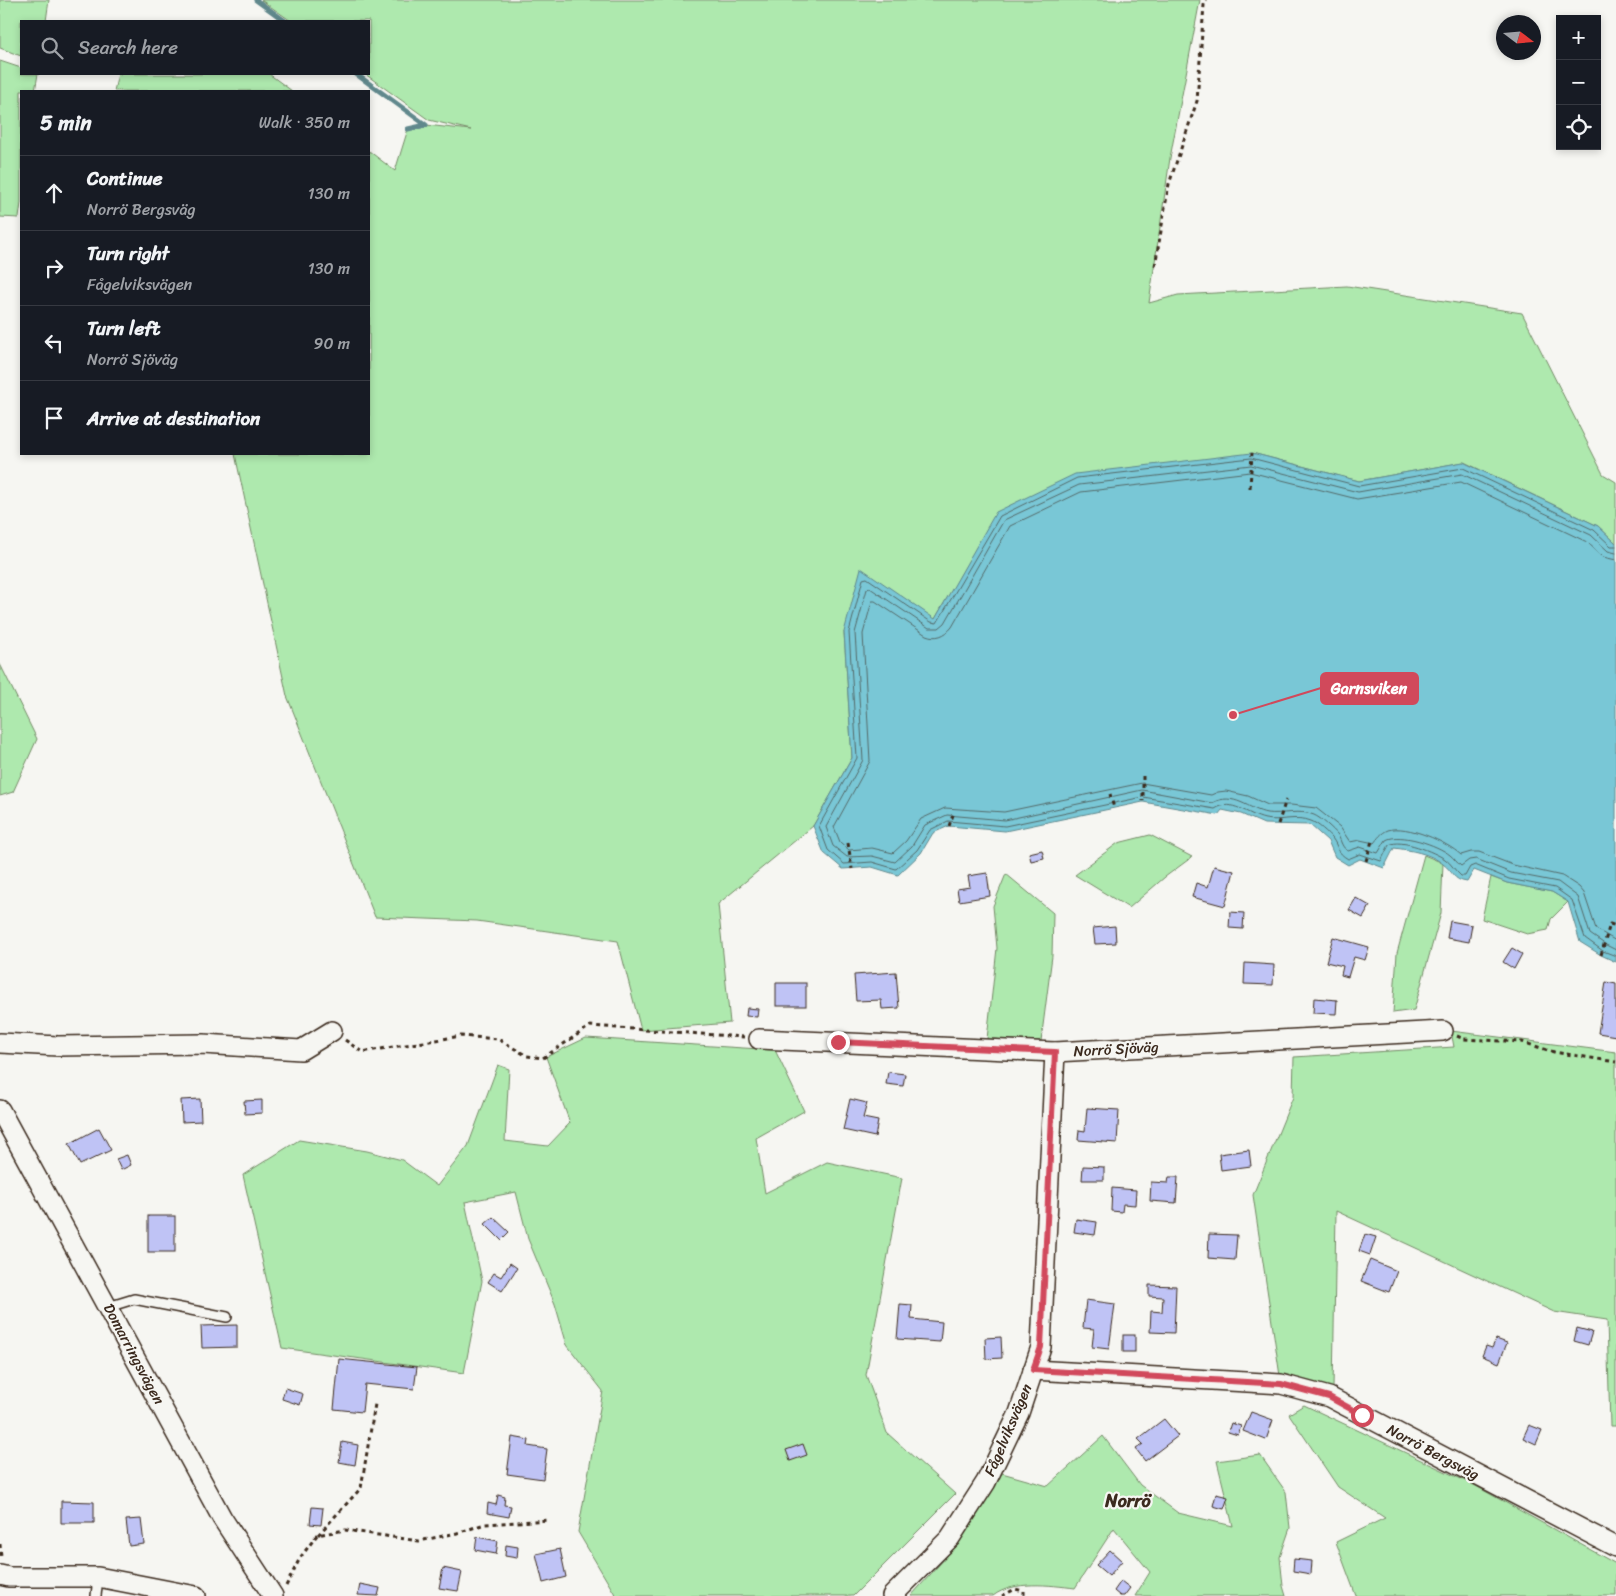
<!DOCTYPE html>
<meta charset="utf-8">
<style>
:root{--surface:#171b24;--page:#20242c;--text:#f1f3f6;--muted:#9ea1a6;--line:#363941}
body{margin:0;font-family:Sriracha,sans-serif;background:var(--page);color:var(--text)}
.controls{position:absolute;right:15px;top:15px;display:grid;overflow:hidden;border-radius:0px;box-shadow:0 2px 8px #0003}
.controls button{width:45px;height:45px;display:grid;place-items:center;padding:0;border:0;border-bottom:1px solid var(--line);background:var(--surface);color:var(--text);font:25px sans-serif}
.compass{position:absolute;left:1496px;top:15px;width:45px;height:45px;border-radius:50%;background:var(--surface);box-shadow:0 2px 8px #0003;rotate:106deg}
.stop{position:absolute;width:15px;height:15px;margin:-11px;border:4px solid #d1495b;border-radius:50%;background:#fff}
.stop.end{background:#d1495b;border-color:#fff;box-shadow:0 1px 5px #0008}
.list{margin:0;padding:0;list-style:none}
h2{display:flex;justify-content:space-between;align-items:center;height:65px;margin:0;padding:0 20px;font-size:21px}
h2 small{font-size:16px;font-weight:400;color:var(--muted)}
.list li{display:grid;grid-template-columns:32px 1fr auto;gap:15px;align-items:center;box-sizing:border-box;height:75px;padding:0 20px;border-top:1px solid var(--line)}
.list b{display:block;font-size:19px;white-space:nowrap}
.list p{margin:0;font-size:16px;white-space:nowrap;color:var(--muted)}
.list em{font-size:16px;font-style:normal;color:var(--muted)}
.icon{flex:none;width:28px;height:28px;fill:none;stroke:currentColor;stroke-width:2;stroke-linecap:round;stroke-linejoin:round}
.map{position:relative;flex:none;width:1616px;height:1596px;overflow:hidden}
.search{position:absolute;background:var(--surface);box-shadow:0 2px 8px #0003;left:20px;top:20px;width:350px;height:55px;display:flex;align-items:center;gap:12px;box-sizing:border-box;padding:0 18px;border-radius:0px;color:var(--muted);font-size:19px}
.panel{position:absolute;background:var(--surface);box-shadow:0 2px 8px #0003;left:20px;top:90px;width:350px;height:365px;border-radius:0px}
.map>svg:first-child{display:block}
</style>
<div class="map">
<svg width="1616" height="1596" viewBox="0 0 1616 1596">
<rect width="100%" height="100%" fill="#f6f6f2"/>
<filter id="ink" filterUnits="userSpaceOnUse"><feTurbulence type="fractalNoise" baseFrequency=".02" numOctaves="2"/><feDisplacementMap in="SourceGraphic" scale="10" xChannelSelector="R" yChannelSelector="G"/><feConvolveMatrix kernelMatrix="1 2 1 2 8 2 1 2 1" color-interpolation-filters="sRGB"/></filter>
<g filter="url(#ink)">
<g fill="#aee9ae" stroke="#748a66">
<polygon points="0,0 49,0 46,21 21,21 21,56 0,48"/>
<polygon points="261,0 1200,0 1170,158 1149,303 1178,295 1347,286 1522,313 1603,474 1616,482 1616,543 1598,526 1464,462 1359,481 1252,453 997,512 935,619 844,632 852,758 813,826 718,904 730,1023 641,1030 618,941 477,921 375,917 287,696 235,454 369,454 369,151 395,171 408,129 426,125 471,130 429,120 365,74 369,74 369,21 291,21"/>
<polygon points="0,61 21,68 21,74 38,74 35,91 21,91 21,203 19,218 0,217"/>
<polygon points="118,74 269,74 292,91 114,91"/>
<polygon points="0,664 37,739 13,792 0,796"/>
<polygon points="1150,835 1192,857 1165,877 1129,908 1075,875 1118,843"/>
<polygon points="1424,855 1443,863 1441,913 1414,1010 1393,1013 1397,953"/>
<polygon points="1006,874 1053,913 1052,956 1041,1041 987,1039 997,948 993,906"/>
<polygon points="1491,877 1507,883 1552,892 1568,902 1551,919 1548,930 1527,934 1482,919"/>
<polygon points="1451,1031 1616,1052 1616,1426 1610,1426 1607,1320 1554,1312 1336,1211 1333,1389 1280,1376 1253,1195 1293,1097 1294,1057 1454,1047"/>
<polygon points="586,1038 775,1050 804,1111 756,1138 765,1193 827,1162 902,1178 866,1375 887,1433 955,1494 853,1596 616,1596 578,1532 603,1391 567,1345 555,1304 528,1239 516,1192 465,1202 482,1281 464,1373 282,1348 243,1175 299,1140 367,1151 402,1160 437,1186 468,1146 498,1065 509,1069 505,1141 548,1146 570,1123 546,1057"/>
<polygon points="1304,1405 1474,1485 1616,1564 1616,1596 1356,1596 1336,1542 1385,1518 1338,1487 1289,1414"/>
<path d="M1103,1436L1140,1485L1178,1513L1233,1526L1217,1461L1260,1455L1286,1492L1290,1528L1280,1557L1283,1586L1286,1596H1135L1150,1572L1114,1528L1075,1588C1050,1585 1014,1580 993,1596H911L956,1546L1002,1473L1048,1486Z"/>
</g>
<path fill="#79c7d6" stroke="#60888c" d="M1252,453L1359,481L1463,462L1598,526L1616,543V962L1601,955L1580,942L1568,902L1552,892L1507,883L1474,870L1467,882C1452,880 1454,872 1443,864C1430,853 1410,850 1394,848L1384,868L1360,859L1348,865L1335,857L1328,841L1310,825L1264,824L1241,814L1222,810L1218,815L1143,802L1005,831L949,826L933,833L921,853L898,875L872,867L843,869L824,853L813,826L852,758L844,632L861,568L935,619L996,512L1075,474Z"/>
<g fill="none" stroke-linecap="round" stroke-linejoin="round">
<g stroke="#546968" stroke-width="1">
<path d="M1616,546H1611L1594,530L1463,468L1359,486L1251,458L1077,478L1000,516L937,623L931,622L867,578L863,579L849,632L857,758L819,826L828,850L844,864L872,862L896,869L917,850L930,830L948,821L1005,826L1143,797L1215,809C1232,798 1247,815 1265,819C1279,822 1297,815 1311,821C1317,823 1328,833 1332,838C1339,847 1336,852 1348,859L1360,854L1381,861L1389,845C1401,838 1434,852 1445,859C1451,863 1455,871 1461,876H1465L1470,867L1475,865L1509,879L1555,888L1572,900L1585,938L1603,951L1616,956"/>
<path d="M1616,553L1608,551L1591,535L1462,474L1358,492L1251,465L1079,485L1004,520L945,623L939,628H929L870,588L867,589L855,633L863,760L826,827L833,846L847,857L872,856L895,862L912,846L925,825L947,815L1005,820L1142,790L1212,803C1234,791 1249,810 1267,813C1282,815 1300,809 1314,815C1321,818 1333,829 1338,835C1341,841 1342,848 1348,851L1360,847L1378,853L1386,840C1400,832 1438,845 1450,855C1454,858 1457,863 1461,866L1469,860L1476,859L1511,873L1558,882L1578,897L1590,934L1606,945L1616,950"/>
<path d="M1616,560L1603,557L1587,542L1461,482L1357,499L1250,472L1081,492L1010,526L952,627C945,636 936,639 926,635L875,601H872L863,634L870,761L834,827L840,842L849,850L872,848L893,853L906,841L921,819L945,808L1004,812L1142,783L1211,795L1218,792L1226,791L1248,796L1268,805H1291L1316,808L1340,827L1350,842L1360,840L1374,843C1378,838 1381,833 1388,830C1407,824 1447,842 1461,855L1471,852H1479L1513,865L1562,876L1579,887L1584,893L1596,929L1616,941"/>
</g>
<g stroke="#60888c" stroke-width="5">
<polyline points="256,0 285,21"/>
<polyline points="356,74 426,125 408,129"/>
</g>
</g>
<g fill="#bfc3f5" stroke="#3b2a1e">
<polygon points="1042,850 1044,858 1031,861 1029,853"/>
<polygon points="1214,866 1234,871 1225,906 1192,897 1196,883 1208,887"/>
<polygon points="987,873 990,896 959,901 957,889 970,887 968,876"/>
<polygon points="1356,898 1370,906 1363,918 1349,910"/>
<polygon points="1230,912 1244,913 1243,929 1229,928"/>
<polygon points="1450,921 1472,925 1469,942 1447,938"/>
<polygon points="1115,926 1116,943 1095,944 1093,928"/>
<polygon points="1333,937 1369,947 1365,960 1354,957 1348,977 1341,975 1343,966 1326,962"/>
<polygon points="1512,948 1522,954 1514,969 1503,962"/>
<polygon points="1245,963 1274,965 1273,985 1244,984"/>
<polygon points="896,972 899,1008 882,1009 881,1000 856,1001 854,975"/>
<polygon points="1606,982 1616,984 1616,1036 1598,1033"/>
<rect x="776" y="983" width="30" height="23"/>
<polygon points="1314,998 1337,1000 1336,1014 1313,1013"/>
<polygon points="747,1008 758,1009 757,1017 746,1016"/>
<polygon points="888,1072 905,1074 903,1086 886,1084"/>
<polygon points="200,1099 201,1121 182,1122 181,1100"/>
<polygon points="850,1099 867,1103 863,1118 878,1121 875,1137 843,1130"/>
<polygon points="262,1100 262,1113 245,1114 244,1101"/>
<polygon points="1087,1108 1119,1110 1117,1143 1078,1140 1079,1130 1085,1131"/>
<polygon points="99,1128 111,1150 80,1165 69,1144"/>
<polygon points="1249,1150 1251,1166 1221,1170 1219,1154"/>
<polygon points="127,1155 131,1165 121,1170 116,1159"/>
<polygon points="1083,1166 1104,1167 1104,1180 1082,1180"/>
<polygon points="1169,1177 1178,1177 1176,1203 1150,1201 1151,1182 1168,1183"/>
<polygon points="1112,1188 1136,1190 1135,1205 1123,1204 1122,1212 1111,1211"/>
<rect x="148" y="1216" width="27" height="36"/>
<polygon points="493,1217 509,1232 501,1240 485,1224"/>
<polygon points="1076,1219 1097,1222 1095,1235 1074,1232"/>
<polygon points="1209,1234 1237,1235 1235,1260 1208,1258"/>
<polygon points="1365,1234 1376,1237 1370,1255 1359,1251"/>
<polygon points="1370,1260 1397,1271 1389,1292 1361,1281"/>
<polygon points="510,1263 517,1268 502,1291 488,1282 494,1273 501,1277"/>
<polygon points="1149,1285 1176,1286 1174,1333 1150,1332 1151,1311 1162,1312 1163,1297 1149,1296"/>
<polygon points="1086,1300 1115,1304 1109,1349 1092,1347 1094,1329 1083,1328"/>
<polygon points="900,1304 912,1305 911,1319 942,1322 940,1342 897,1339"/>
<polygon points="237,1325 237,1347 202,1348 201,1326"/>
<polygon points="1577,1328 1592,1332 1588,1345 1574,1341"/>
<rect x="1123" y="1335" width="12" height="17"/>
<polygon points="1001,1337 1002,1358 986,1359 985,1338"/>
<polygon points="1496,1339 1507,1343 1499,1363 1482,1356 1486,1346 1492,1348"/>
<polygon points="339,1359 417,1367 414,1389 365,1384 362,1412 334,1409"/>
<polygon points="285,1388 303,1394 300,1405 282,1399"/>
<polygon points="1251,1412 1273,1420 1266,1440 1243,1431"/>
<polygon points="1164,1419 1178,1436 1145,1461 1136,1449 1143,1444 1138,1439"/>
<polygon points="1231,1423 1241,1426 1238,1435 1228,1432"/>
<polygon points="1529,1425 1542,1430 1536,1444 1523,1438"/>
<polygon points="512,1437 529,1440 528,1446 547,1449 543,1479 507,1474"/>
<polygon points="342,1442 358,1445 355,1465 339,1462"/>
<polygon points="803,1444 807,1455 790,1461 786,1450"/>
<polygon points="1216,1494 1228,1497 1224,1509 1213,1506"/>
<polygon points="498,1495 505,1497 504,1505 511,1506 509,1517 487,1513 488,1503 496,1505"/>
<polygon points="61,1501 94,1502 94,1523 61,1523"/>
<polygon points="312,1507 323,1508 321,1525 310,1524"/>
<polygon points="141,1519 144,1544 129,1546 126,1520"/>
<polygon points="477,1537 498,1541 496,1554 475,1550"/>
<polygon points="506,1545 518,1547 517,1558 505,1556"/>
<polygon points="560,1549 566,1577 543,1583 536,1554"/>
<polygon points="1110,1550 1122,1561 1109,1576 1096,1565"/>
<polygon points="1294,1559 1312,1561 1311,1574 1293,1571"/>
<polygon points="443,1568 462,1572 458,1591 439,1588"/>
<polygon points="1121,1581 1130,1588 1124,1596 1120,1596 1114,1591"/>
<polygon points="360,1584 380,1588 378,1596 358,1595"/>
</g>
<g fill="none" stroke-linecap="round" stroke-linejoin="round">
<defs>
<g id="service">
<polyline points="108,1307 134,1299 227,1317"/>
<polyline points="96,1596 98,1577"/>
</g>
<g id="minor">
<polyline points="759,1039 1055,1052 1443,1031"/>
<polyline points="0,1043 58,1046 203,1044 301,1050 332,1031"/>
<polyline points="0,1110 222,1518 273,1596"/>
<polyline points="1033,1370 1281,1384 1329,1397 1616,1547"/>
<polyline points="0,1575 9,1577 98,1577 196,1596"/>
<polyline points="892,1596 950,1538 986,1482 1019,1413 1041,1347 1055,1052"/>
</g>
</defs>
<use href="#service" stroke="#3b2a1e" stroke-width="12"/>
<use href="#minor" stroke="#3b2a1e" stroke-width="22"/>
<g stroke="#3b2a1e" stroke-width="3" stroke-dasharray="4 4" stroke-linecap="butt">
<polyline points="1155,266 1169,184 1197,101 1204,5 1206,0"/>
<polyline points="1250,488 1252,453"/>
<polyline points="1143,776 1143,801"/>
<polyline points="1110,794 1114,808"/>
<polyline points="1278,824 1286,800"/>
<polyline points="949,826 954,812"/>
<polyline points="848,843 852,869"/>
<polyline points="1366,861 1372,841"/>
<polyline points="1601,955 1610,924 1616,926"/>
<polyline points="1457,1036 1464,1039 1522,1042 1554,1052 1616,1062"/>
<polyline points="345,1040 362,1052 461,1036 498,1039 527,1056 543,1058 590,1026 744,1037"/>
<polyline points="318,1535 361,1488 375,1404"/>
<polyline points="0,1544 1,1558"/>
<polyline points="286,1586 300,1558 317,1535 345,1530 419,1541 457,1533 485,1524 548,1520"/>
<polyline points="1002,1596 1015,1589 1024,1591 1024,1596"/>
</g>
<use href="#service" stroke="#f6f6f2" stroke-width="9"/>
<use href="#minor" stroke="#f6f6f2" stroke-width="19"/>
</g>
</g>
<g fill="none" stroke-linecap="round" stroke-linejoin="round" filter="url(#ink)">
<polyline stroke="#d1495b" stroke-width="6" points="838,1042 1055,1052 1041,1347 1033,1370 1281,1384 1329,1397 1362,1415"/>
</g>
<g text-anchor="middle" stroke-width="4.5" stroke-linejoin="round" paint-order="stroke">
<g font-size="15" fill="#3b2a1e" stroke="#f6f6f2">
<text transform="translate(1116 1049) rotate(-3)" y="5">Norrö Sjöväg</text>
<text transform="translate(134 1354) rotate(62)" y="5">Domarringsvägen</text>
<text transform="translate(1008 1430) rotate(-67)" y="5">Fågelviksvägen</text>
<text transform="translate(1433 1452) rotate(28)" y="5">Norrö Bergsväg</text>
</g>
<g font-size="18" font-weight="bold" fill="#3b2a1e" stroke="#f6f6f2">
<text x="1128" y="1507">Norrö</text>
</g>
</g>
<path fill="none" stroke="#d1495b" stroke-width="2" d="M1233 715L1321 688"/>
<circle fill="#d1495b" stroke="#f6f6f2" stroke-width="2" cx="1233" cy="715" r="5"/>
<rect fill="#d1495b" stroke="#d1495b" stroke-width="2" x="1321" y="673" width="97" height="31" rx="5"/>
<g font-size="16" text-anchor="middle" font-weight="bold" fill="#fff">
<text x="1369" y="694">Garnsviken</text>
</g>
</svg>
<div class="controls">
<button>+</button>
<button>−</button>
<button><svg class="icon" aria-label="locate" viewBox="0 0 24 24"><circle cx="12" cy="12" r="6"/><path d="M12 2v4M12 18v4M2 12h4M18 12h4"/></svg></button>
</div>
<svg class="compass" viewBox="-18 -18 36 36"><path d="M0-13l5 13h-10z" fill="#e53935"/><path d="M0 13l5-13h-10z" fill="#9ea1a6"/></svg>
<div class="stop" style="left:1362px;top:1415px"></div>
<div class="stop end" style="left:838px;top:1042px"></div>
<div class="search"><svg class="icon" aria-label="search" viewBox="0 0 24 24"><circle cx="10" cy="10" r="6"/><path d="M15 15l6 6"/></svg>Search here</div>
<section class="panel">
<h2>5 min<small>Walk · 350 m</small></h2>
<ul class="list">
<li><svg class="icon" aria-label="ahead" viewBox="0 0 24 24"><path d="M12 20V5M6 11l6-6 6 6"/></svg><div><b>Continue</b><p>Norrö Bergsväg</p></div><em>130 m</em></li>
<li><svg class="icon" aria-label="right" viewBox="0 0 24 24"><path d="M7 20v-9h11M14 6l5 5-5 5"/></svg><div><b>Turn right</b><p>Fågelviksvägen</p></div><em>130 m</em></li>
<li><svg class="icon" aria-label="left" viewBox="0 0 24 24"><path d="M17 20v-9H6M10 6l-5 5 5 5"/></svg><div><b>Turn left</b><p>Norrö Sjöväg</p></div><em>90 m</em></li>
<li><svg class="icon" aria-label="arrive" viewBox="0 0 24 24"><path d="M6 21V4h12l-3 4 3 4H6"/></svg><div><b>Arrive at destination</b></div></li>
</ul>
</section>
</div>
